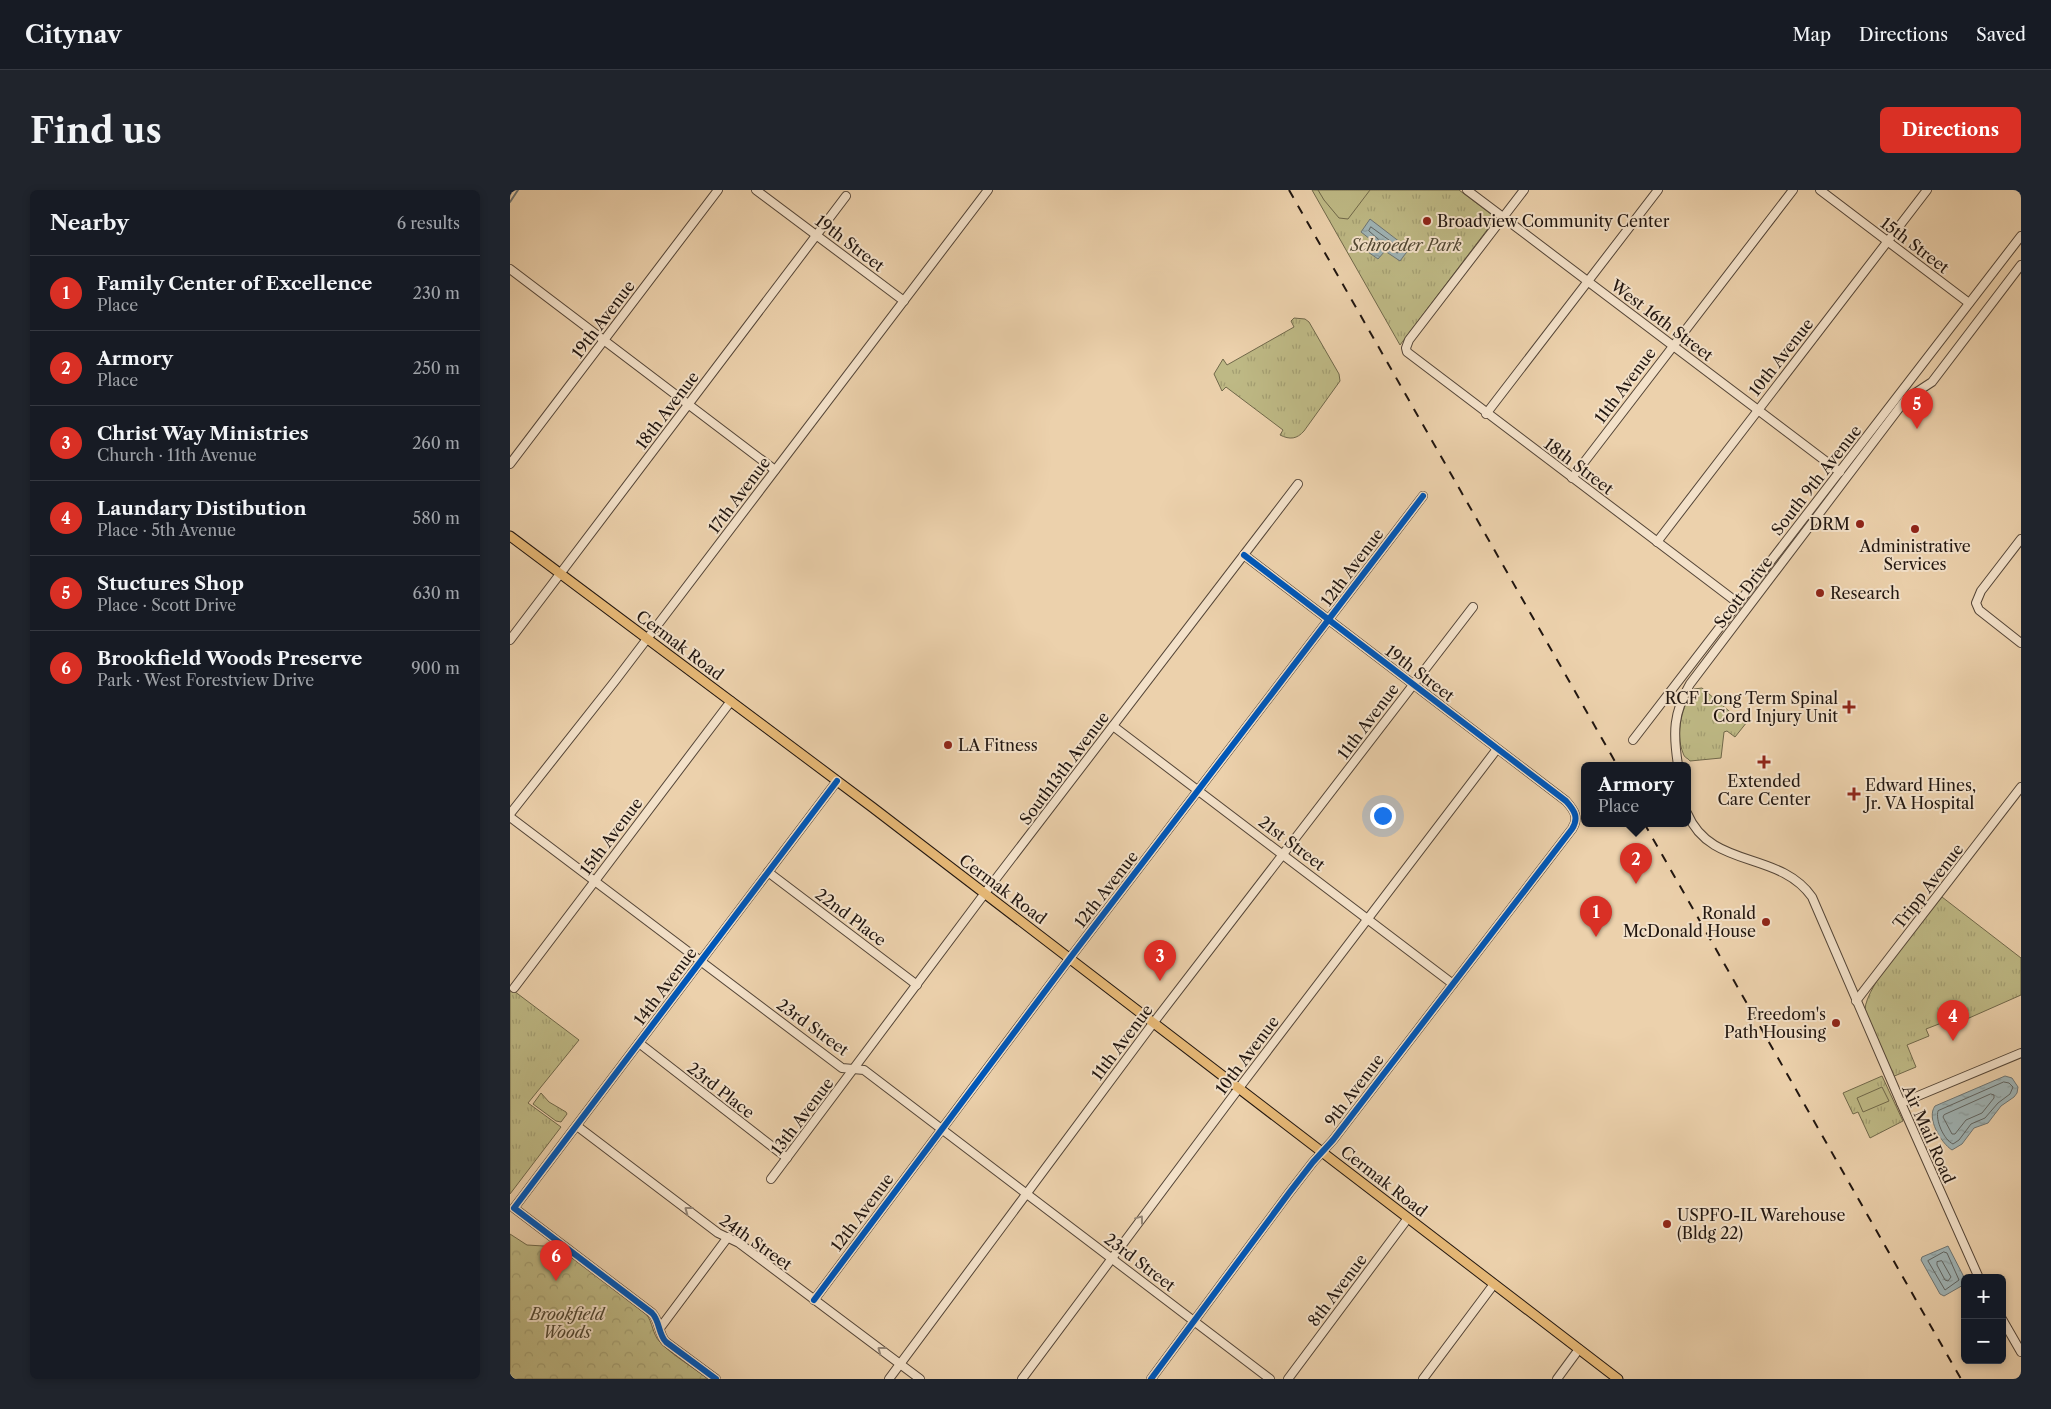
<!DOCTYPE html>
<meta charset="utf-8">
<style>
:root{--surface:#171b24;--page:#20242c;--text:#f1f3f6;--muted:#9ea1a6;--line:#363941;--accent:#d93025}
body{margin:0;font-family:"Libre Caslon Text",serif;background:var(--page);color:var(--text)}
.controls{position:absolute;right:15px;bottom:15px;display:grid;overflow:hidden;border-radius:8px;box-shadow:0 2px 8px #0003}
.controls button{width:45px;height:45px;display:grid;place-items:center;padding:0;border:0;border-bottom:1px solid var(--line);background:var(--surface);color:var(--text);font:25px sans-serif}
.you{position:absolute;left:872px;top:625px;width:18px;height:18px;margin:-12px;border:4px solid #fff;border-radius:50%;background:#1a73e8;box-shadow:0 0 0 8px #1a73e833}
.badge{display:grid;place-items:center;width:32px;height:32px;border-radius:50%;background:var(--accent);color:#fff;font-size:16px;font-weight:700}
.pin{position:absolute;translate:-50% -41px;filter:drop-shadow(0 1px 2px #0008)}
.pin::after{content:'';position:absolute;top:26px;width:18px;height:15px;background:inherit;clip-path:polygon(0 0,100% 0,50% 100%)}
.popup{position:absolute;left:1071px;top:572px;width:110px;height:65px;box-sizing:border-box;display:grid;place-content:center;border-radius:8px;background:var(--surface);filter:drop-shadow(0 1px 4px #0005);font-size:16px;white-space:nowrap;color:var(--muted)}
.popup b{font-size:19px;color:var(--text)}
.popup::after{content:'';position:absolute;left:50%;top:100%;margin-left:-10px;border:10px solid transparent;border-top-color:var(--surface)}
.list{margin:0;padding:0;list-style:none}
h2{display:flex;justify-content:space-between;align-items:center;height:65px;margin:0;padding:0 20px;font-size:21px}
h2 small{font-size:16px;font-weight:400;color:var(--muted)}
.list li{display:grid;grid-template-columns:32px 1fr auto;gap:15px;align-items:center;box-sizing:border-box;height:75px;padding:0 20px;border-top:1px solid var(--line)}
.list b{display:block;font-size:19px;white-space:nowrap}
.list p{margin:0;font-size:16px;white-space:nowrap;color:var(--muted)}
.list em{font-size:16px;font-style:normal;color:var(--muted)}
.map{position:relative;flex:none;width:1511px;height:1189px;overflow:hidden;border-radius:8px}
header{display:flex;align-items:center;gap:30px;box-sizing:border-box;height:70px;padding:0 25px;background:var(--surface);border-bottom:1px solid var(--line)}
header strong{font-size:24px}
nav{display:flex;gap:28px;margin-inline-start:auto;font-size:18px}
.intro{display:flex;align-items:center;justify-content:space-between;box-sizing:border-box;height:120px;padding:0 30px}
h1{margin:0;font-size:35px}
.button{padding:12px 22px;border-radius:8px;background:var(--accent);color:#fff;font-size:18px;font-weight:700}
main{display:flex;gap:30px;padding:0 30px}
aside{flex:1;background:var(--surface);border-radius:8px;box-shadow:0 2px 8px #0003}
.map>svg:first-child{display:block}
</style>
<header>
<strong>Citynav</strong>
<nav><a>Map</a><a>Directions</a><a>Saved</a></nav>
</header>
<div class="intro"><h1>Find us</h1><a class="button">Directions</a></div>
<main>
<aside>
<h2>Nearby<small>6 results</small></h2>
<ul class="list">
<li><span class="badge">1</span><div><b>Family Center of Excellence</b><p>Place</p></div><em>230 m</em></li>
<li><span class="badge">2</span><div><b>Armory</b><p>Place</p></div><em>250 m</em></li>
<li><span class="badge">3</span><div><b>Christ Way Ministries</b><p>Church · 11th Avenue</p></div><em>260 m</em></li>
<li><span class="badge">4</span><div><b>Laundary Distibution</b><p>Place · 5th Avenue</p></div><em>580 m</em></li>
<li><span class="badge">5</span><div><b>Stuctures Shop</b><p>Place · Scott Drive</p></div><em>630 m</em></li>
<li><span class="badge">6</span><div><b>Brookfield Woods Preserve</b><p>Park · West Forestview Drive</p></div><em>900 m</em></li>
</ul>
</aside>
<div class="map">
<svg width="1511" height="1189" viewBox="0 0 1511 1189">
<defs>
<pattern id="grass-tufts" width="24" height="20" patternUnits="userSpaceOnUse" patternTransform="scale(1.25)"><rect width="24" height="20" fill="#beb985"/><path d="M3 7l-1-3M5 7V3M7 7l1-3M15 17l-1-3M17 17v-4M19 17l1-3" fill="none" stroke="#a39e72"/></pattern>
<pattern id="forest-crowns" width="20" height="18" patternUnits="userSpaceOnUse" patternTransform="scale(1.25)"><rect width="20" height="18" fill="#beb985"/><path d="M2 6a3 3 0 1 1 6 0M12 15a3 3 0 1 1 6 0" fill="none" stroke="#a39e72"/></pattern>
<pattern id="water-ripples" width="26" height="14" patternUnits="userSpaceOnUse" patternTransform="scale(1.25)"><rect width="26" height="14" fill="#9fb4b6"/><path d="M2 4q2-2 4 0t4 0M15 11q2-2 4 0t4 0" fill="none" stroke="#899a9b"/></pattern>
</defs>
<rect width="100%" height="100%" fill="#ecd1ac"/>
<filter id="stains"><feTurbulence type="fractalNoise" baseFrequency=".004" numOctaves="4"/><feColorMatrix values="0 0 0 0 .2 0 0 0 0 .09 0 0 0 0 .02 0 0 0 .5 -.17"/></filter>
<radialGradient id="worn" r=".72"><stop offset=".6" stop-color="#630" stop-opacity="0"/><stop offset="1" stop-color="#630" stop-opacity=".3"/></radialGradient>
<g fill="url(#grass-tufts)" stroke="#70684a">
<polygon points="802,0 949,0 986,28 890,155"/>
<path d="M784,128L795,129L799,132L829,184L830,191L794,241C787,249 780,250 770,245L773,240L716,197L712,201L704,184L713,169L717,175L784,137L781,131Z"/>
<path d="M1192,498L1226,527L1237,532L1225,547L1217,541L1214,542L1211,568L1180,571C1177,567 1175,569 1173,563C1165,543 1172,516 1184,499Z"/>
<path d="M1432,707L1511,768V805L1450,832L1447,827L1416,839L1419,846L1397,855L1406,877L1382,887C1375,871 1355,837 1355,820C1355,795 1414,729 1432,707Z"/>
<polygon points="0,798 69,850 18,913 51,937 0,1004"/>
<polygon points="1372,886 1393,931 1360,948 1348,922 1343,924 1333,903"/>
<polygon points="31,903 39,912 56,922 57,924 51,932 46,931 23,914"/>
</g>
<path fill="url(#forest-crowns)" stroke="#70684a" d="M0,1044L17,1055L50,1057L136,1124C143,1132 142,1144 150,1152C163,1166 183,1177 198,1189H0Z"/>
<g fill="#beb985" stroke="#70684a">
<polygon points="808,0 860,0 838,29 829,28 814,10"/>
<polygon points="1372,897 1379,911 1353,922 1347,908"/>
</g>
<g fill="url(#water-ripples)" stroke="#6d7574">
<polygon points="860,29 899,59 890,71 875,61 868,69 858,62 865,53 851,42"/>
<path d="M1495,886L1502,888L1508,897L1507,903L1504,907L1491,916L1478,933L1464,938L1452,954L1442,960C1431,953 1416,928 1425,916Z"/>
<polygon points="1438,1056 1455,1089 1455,1094 1434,1106 1430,1104 1411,1070 1412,1067"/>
</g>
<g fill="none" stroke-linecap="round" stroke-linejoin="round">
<g stroke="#606563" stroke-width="1">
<polygon points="861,37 890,58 890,62 887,63 878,56 870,56 868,49 859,41"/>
<path d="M1494,892L1499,893L1503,897L1500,904L1488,913L1475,928L1461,934L1449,950L1443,954C1434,950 1425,930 1428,921Z"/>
<polygon points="1481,904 1484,905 1484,908 1472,923 1456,930 1445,944 1442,944 1433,927 1434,925"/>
<polygon points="1434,1062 1437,1063 1449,1090 1435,1100 1418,1071"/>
<polygon points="1432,1071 1441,1087 1438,1091 1435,1090 1427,1075 1427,1072"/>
</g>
<polyline stroke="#6d7574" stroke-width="2" points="0,12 8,0"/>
<defs>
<g id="minor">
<polyline points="246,0 394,111"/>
<polyline points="957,0 1330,282"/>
<polyline points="1014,0 899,150 896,158 897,162 1228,413"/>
<polyline points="1310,0 1459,113"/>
<polyline points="0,79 265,280"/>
<polyline points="976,224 1148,0"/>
<polyline points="0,274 208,0"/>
<polyline points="1062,288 1283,0"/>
<polyline points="1511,349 1471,401 1466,413 1469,420 1511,453"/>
<polyline points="1147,352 1417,0"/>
<polyline points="0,450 336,6"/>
<polyline points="603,536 943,794"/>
<polyline points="1123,550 1511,46"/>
<path d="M1168,575C1163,543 1163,523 1180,494L1396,209L1422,192L1511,75"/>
<path d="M1177,623C1201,680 1269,660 1302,707L1391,913L1469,1088"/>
<polyline points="0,624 105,491 478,0"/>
<polyline points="0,627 332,878 354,880 760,1189"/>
<polyline points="258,682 407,795"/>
<polyline points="4,798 221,511"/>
<polyline points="1346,811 1511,597"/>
<polyline points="129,853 277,968"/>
<polyline points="1391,913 1511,863"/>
<polyline points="67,936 208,1043 229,1053 410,1189"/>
<polyline points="261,989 475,703 788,294"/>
<polyline points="304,1110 560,768 913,306"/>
<polyline points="1492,1129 1511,1162"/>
<polyline points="150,1138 218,1047"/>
<path d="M206,1189L156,1152C148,1144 150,1131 142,1123L4,1018L327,591"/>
<polyline points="379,1189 644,832 963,417"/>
<polyline points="512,1189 729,898 987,559"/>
<path d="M641,1189L779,1003L803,972L823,950L1062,639C1069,628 1065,621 1056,611L734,365"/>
<polyline points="778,1189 898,1028"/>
<polyline points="913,1189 984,1094"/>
<polyline points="1047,1189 1069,1159"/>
</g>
<polyline id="major" points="0,346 362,617 1108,1189"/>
</defs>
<use href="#minor" stroke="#544537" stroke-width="10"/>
<use href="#major" stroke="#211610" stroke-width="11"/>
<use href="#minor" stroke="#f3e1c9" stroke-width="8"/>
<use href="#major" stroke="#e6b876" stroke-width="9"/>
<g stroke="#211610" stroke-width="2" stroke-dasharray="9 9" stroke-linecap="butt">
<polyline points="779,0 1107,575"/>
<polyline points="1134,633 1451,1189"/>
</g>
<defs>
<g id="cycleway">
<polyline points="304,1110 560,768 913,306"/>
<path d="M206,1189L156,1152C148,1144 150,1131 142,1123L4,1018L327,591"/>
<path d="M641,1189L779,1003L803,972L823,950L1062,639C1069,628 1065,621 1056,611L734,365"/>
</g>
</defs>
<use href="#cycleway" stroke="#f3e1c9" stroke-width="9"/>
<use href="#cycleway" stroke="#0057b8" stroke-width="6"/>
</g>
<defs><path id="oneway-chevron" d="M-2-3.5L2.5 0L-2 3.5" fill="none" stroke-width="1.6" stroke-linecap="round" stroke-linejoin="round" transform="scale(1.25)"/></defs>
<g stroke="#948676">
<use href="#oneway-chevron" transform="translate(178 1020) rotate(-143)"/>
<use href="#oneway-chevron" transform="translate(630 1029) rotate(-53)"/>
<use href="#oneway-chevron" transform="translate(371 1160) rotate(-143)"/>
</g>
<g fill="#8f2418" stroke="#f3e1c9" stroke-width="2">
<circle cx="917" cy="31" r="5"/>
<circle cx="1350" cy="334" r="5"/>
<circle cx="1405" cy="339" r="5"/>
<circle cx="1310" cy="403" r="5"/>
<path d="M1336.5 509.5h5v5h5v5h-5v5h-5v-5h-5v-5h5z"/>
<circle cx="438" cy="555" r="5"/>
<path d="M1251.5 564.5h5v5h5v5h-5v5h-5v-5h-5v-5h5z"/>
<path d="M1341.5 596.5h5v5h5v5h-5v5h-5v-5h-5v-5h5z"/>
<circle cx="1256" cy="732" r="5"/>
<circle cx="1326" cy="833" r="5"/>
<circle cx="1157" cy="1034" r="5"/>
</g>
<g text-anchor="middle" stroke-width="4" stroke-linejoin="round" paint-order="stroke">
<g font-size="16" fill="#211610" stroke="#f3e1c9" text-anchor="start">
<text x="927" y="37">Broadview Community Center</text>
<text x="1340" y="340" text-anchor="end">DRM</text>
<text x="1405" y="362" text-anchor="middle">Administrative<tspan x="1405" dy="18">Services</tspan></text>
<text x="1320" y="409">Research</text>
<text x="1328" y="514" text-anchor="end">RCF Long Term Spinal<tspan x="1328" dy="18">Cord Injury Unit</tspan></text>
<text x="448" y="561">LA Fitness</text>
<text x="1254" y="597" text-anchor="middle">Extended<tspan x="1254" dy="18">Care Center</tspan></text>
<text x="1355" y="601">Edward Hines,<tspan x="1355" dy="18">Jr. VA Hospital</tspan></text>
<text x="1246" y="729" text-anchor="end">Ronald<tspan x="1246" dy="18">McDonald House</tspan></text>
<text x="1316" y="830" text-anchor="end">Freedom's<tspan x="1316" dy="18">Path Housing</tspan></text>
<text x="1167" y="1031">USPFO-IL Warehouse<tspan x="1167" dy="18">(Bldg 22)</tspan></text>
</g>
<g font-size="16" fill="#211610" stroke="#f3e1c9">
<text transform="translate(340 53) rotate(37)" y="6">19th Street</text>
<text transform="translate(1405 55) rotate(37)" y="6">15th Street</text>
<text transform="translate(93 129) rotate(-53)" y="6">19th Avenue</text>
<text transform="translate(1152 130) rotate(37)" y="6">West 16th Street</text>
<text transform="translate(1271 167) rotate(-52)" y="6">10th Avenue</text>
<text transform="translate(1115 195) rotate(-53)" y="6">11th Avenue</text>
<text transform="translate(157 220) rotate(-53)" y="6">18th Avenue</text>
<text transform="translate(1069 276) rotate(37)" y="6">18th Street</text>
<text transform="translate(1306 290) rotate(-52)" y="6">South 9th Avenue</text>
<text transform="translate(229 305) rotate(-53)" y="6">17th Avenue</text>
<text transform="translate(842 377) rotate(-53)" y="6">12th Avenue</text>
<text transform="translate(1233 402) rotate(-53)" y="6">Scott Drive</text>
<text transform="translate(170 455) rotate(37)" y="6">Cermak Road</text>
<text transform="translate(910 483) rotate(37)" y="6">19th Street</text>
<text transform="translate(858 531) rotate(-53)" y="6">11th Avenue</text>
<text transform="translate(554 578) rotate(-53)" y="6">South13th Avenue</text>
<text transform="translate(101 646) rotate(-53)" y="6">15th Avenue</text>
<text transform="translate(782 653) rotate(37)" y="6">21st Street</text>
<text transform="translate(1418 696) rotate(-52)" y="6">Tripp Avenue</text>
<text transform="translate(493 699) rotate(37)" y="6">Cermak Road</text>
<text transform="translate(596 699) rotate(-52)" y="6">12th Avenue</text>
<text transform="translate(341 727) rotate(37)" y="6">22nd Place</text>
<text transform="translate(155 796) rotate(-53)" y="6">14th Avenue</text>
<text transform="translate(303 837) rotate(36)" y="6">23rd Street</text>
<text transform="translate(612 852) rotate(-53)" y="6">11th Avenue</text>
<text transform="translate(737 865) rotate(-53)" y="6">10th Avenue</text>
<text transform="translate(211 900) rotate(38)" y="6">23rd Place</text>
<text transform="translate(844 900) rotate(-53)" y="6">9th Avenue</text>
<text transform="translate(292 926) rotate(-53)" y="6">13th Avenue</text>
<text transform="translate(1419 944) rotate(66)" y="6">Air Mail Road</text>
<text transform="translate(874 991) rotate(38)" y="6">Cermak Road</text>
<text transform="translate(352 1022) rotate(-53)" y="6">12th Avenue</text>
<text transform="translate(246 1052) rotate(35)" y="6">24th Street</text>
<text transform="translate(630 1072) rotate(37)" y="6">23rd Street</text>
<text transform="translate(827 1100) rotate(-53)" y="6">8th Avenue</text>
</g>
<g font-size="16" font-style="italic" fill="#504733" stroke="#f3e1c9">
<text x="896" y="61">Schroeder Park</text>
<text x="57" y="1130">Brookfield<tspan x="57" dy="18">Woods</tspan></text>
</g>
</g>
<rect width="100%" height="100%" filter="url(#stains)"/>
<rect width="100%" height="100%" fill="url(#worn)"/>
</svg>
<div class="controls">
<button>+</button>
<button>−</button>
</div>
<div class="you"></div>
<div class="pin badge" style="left:1086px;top:747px">1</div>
<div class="pin badge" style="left:1126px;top:694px">2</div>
<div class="popup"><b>Armory</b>Place</div>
<div class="pin badge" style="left:650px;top:791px">3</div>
<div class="pin badge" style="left:1443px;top:851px">4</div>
<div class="pin badge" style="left:1407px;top:239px">5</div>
<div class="pin badge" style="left:46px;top:1091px">6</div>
</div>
</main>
